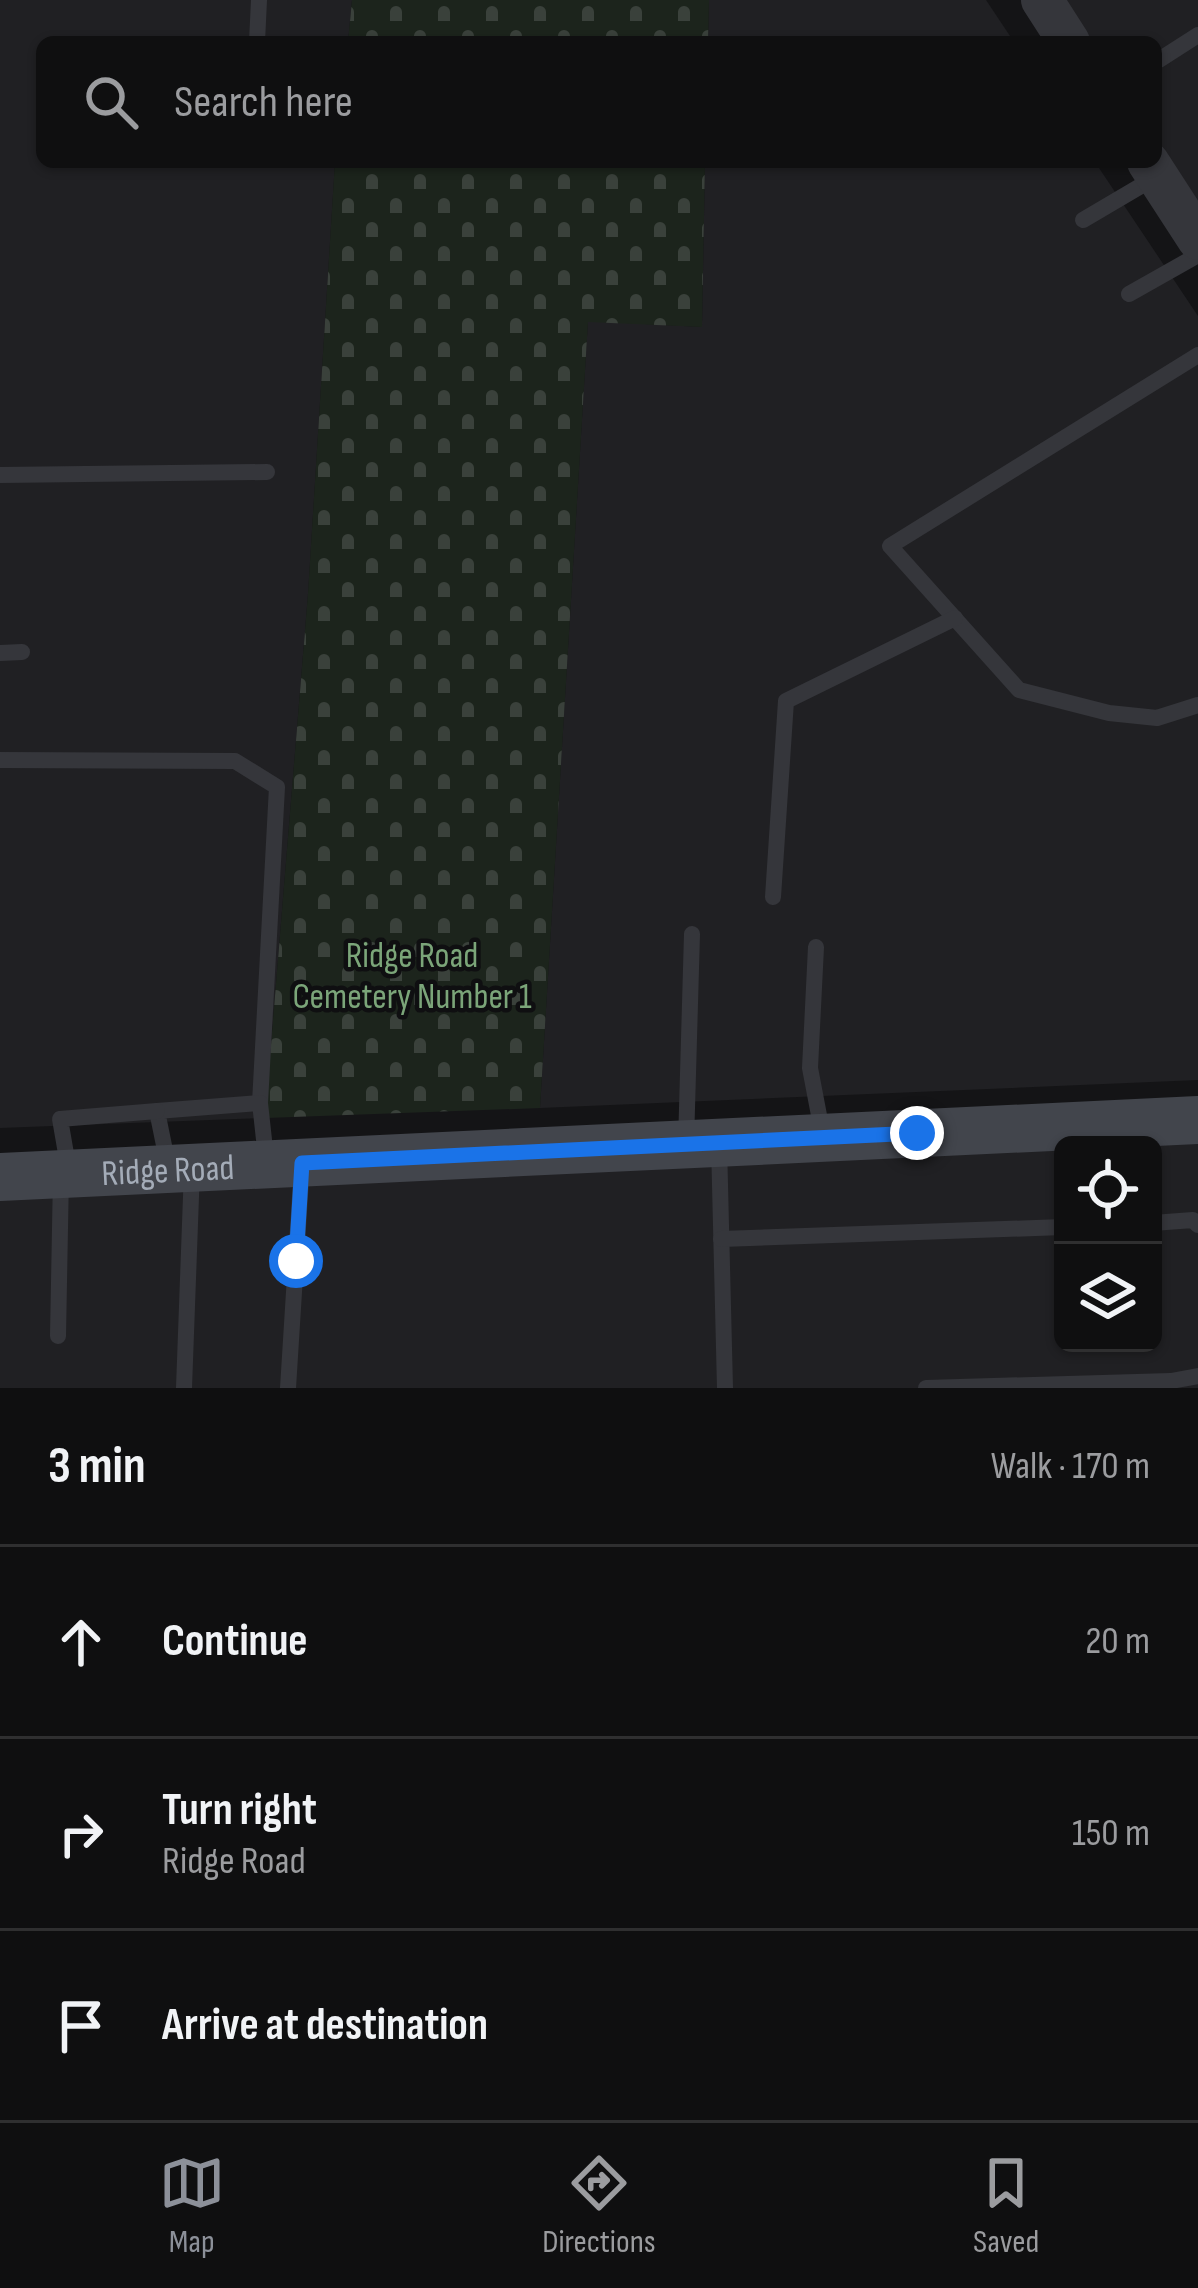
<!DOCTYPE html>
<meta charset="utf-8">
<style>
:root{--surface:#0f0f10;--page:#1d1d1e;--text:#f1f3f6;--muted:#9b9c9f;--line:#2f2f30;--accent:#8c9099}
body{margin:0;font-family:"Sofia Sans Condensed",sans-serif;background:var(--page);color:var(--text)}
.controls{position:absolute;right:36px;bottom:36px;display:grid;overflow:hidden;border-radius:18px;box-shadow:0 3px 9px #0004}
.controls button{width:108px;height:108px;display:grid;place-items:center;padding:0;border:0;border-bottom:3px solid var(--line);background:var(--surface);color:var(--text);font:60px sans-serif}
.stop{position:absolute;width:36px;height:36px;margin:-27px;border:9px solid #1a73e8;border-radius:50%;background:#fff}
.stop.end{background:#1a73e8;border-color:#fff;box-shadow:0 3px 12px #0008}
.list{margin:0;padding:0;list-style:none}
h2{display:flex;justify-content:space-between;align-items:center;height:156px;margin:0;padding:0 48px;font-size:51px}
h2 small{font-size:39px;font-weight:400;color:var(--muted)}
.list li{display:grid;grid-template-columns:78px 1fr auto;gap:36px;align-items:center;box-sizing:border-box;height:192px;padding:0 48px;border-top:3px solid var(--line)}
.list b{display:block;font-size:45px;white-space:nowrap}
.list p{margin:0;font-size:39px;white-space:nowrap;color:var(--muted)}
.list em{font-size:39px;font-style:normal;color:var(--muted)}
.icon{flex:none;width:66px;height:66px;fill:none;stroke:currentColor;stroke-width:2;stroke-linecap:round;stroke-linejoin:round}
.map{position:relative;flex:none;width:1198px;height:1388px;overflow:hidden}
.search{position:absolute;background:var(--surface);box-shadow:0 3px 9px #0004;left:36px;right:36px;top:36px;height:132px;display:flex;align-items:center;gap:30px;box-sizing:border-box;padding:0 42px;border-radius:18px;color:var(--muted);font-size:45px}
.sheet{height:732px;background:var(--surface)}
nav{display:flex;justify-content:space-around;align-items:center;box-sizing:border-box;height:168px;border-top:3px solid var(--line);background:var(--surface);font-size:33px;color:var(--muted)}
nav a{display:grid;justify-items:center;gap:6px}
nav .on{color:var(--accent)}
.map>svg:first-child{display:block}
</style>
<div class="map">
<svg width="1198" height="1388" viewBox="0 0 1198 1388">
<defs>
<pattern id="cemetery-stones" width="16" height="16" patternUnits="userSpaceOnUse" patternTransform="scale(3)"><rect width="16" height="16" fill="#1c241c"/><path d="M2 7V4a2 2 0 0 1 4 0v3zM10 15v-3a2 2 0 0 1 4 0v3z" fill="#3a413b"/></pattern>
</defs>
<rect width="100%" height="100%" fill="#141416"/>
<g fill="#202023" fill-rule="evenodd">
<polygon points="0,0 352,0 348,42 42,42 42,162 335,162 308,594 265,1118 0,1128"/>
<polygon points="709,0 986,0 1014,42 708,42"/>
<polygon points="1063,0 1198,0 1198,205 1156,141 1156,42 1090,42"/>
<polygon points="705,162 1095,162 1198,316 1198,1080 540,1108 588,321 702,327"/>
<path d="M1198,1120V1388H0V1177ZM1063,1145H1153V1343H1063Z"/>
</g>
<g fill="url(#cemetery-stones)">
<polygon points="352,0 709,0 708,42 348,42"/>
<polygon points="335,162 705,162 702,327 588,322 540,1108 265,1118 308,594"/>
</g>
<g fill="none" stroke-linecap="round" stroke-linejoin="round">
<g stroke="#35363b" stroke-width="16">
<polyline points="257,42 259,0"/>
<polyline points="1159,60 1198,35"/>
<polyline points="1083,220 1156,177"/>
<polyline points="1129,294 1198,255"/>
<polyline points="1198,355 890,546 1019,690 1109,713 1157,718 1198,705"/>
<polyline points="0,475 267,472"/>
<polyline points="0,653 22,652"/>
<polyline points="0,760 235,761 277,787 260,1103"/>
<polyline points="773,897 786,701 955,618"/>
<polyline points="816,947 810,1068 822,1131"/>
<polyline points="686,1143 692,934"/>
<polyline points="719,1144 725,1388"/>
<polyline points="168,1165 157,1111 260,1103 266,1158"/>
<polyline points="69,1171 60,1119 157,1111"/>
<polyline points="1153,1223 1193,1220 1198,1225"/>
<polyline points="721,1239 1063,1227"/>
<polyline points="58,1336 61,1175"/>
<polyline points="184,1388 192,1169"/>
<polyline points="288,1388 302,1164"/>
<polyline points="926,1388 1171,1381 1198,1376"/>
</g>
<g stroke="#35363b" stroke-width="42">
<polyline points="1042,0 1069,42"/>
<polyline points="1148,162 1198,239"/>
</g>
<path stroke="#42454c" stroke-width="48" id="s1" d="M0,1177L1198,1120"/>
</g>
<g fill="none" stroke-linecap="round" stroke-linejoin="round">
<polyline stroke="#1a73e8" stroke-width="15" points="296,1261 302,1163 917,1133"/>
</g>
<g text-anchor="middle" stroke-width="9" stroke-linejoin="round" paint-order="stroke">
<g font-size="36" fill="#7ba579" stroke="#0f0f11">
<text x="412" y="967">Ridge Road<tspan x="412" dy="41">Cemetery Number 1</tspan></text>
</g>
<g font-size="36" fill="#a4acb8" stroke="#0f0f11">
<text dy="13" stroke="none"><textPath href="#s1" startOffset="168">Ridge Road</textPath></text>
</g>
</g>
</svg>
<div class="controls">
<button><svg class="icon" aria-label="locate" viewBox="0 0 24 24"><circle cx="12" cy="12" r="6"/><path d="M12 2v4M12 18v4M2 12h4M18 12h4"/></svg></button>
<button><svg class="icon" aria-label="layers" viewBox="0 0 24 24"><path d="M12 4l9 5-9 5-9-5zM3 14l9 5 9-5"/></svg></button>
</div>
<div class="stop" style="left:296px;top:1261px"></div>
<div class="stop end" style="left:917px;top:1133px"></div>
<div class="search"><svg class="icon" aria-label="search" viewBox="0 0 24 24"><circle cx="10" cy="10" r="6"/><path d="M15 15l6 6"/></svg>Search here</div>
</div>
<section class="sheet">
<h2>3 min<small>Walk · 170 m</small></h2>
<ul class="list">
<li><svg class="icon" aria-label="ahead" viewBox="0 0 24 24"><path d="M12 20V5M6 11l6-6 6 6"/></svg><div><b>Continue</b></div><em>20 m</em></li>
<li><svg class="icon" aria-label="right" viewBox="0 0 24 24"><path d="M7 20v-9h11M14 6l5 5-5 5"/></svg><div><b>Turn right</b><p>Ridge Road</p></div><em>150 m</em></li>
<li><svg class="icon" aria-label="arrive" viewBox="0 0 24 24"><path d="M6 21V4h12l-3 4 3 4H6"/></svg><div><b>Arrive at destination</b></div></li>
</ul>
</section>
<nav>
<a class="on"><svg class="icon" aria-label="map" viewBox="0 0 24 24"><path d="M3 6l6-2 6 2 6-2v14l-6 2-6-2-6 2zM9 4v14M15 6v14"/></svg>Map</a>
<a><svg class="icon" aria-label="directions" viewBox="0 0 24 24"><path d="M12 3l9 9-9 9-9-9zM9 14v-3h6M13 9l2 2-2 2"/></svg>Directions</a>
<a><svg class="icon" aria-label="saved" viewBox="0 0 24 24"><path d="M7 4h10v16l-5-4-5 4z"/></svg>Saved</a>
</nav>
